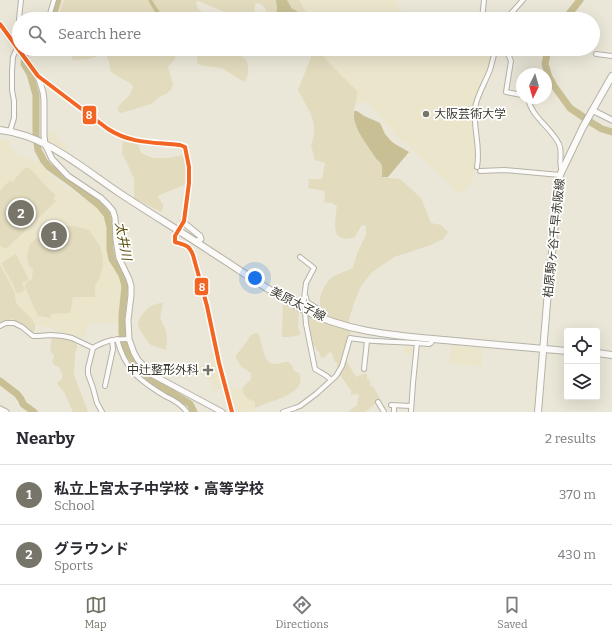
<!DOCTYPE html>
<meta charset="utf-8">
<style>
:root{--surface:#fff;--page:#f2f2f3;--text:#2b2b33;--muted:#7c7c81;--line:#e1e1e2;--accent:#777569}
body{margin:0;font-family:Bitter,"Noto Sans JP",serif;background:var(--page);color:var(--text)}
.controls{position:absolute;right:12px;bottom:12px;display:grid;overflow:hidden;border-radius:4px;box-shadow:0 4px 16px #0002}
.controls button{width:36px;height:36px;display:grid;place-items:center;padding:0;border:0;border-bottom:1px solid var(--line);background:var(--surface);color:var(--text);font:20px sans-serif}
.compass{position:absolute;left:516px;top:68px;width:36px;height:36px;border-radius:50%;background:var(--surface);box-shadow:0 4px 16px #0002;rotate:185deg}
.you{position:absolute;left:255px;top:278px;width:14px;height:14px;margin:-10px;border:3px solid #fff;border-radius:50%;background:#1a73e8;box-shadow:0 0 0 6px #1a73e833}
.badge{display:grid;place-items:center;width:26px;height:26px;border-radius:50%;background:var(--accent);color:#fff;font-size:13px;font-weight:700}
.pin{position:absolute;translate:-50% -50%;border:2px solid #fff;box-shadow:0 1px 4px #0006}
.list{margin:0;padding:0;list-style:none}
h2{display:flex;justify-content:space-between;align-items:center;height:52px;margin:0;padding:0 16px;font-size:17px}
h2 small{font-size:13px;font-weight:400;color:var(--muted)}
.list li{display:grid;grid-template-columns:26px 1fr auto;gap:12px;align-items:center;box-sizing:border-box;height:60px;padding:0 16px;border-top:1px solid var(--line)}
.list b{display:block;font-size:15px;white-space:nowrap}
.list p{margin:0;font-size:13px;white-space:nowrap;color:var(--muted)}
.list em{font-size:13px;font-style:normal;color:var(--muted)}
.icon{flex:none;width:22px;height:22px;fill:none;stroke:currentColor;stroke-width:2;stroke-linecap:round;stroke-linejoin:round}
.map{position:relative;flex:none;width:612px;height:412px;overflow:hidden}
.search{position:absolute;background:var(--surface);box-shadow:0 4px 16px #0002;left:12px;right:12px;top:12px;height:44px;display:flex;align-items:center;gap:10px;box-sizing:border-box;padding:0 14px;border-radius:22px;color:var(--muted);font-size:15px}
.sheet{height:172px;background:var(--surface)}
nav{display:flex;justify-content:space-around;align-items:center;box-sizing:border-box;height:56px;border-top:1px solid var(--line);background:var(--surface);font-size:11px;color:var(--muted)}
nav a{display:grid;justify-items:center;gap:2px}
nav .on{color:var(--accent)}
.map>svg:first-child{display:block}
</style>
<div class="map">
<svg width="612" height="412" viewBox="0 0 612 412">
<rect width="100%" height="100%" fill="#eae7d8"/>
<g fill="#ebe5cc">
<polygon points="299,0 398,0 395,1 404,14 408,13 424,19 305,19 306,12"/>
<polygon points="315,49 493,49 493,58 489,71 475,101 472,124 477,155 475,173 467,190 460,193 457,192 409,146 398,138 368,101 358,104"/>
<polygon points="46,128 59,136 57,140 69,147 67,151 47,140"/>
<polygon points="10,140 10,146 20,156 32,160 36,163 39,159 47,172 58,183 93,203 97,206 104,215 107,228 108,250 109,256 120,279 122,286 123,292 118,313 117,324 90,322 84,338 53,330 53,328 35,325 30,318 23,312 17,303 15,295 11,285 0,265 0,141"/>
<polygon points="405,343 414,344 415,346 414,355 404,354"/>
<polygon points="451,345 483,348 482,367 449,363"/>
<polygon points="214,352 223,388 214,391 211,383 203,374 201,374 199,372 196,365 201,366 212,363 211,355"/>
<polygon points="233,388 242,388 245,395 255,402 255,411 240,412 233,410 227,389"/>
</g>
<g fill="#e2dbbe">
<path d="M64,0H276L277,8L276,14V19C267,19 268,12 264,7C262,4 260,4 258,3L255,4L254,19H237L234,13L225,12L198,1L196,3C197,12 206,12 210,19H60L58,16Z"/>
<polygon points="287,0 299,0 306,12 305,19 298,19 299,15 292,9"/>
<path d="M68,49H151L154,55L164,49H177L175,59L168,67L173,84L171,90L166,94L161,96L151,104L121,113L118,111L117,109C124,98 130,99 133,86L130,83L119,77L110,71L109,62L106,54H101L91,59L73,60Z"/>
<path d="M197,49H223L225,54C236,55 247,54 248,67C249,73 248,77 244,82L222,68L204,66L198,64L197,62Z"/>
<path d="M317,49H318L329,63L357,91C358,99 354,106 353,114L376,159C384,165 382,167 382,177L400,179L421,198L431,223L441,225L448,232L443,239L431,245L394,257L371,273L360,288L354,303L349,319V325L330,319L320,313V297L323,289L329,280L334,276L351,269L353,267L358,251L366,235V226L364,225L361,226L355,237C329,245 335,222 337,206L332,203L324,202L325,191L308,188L309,179H322L325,163L315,160C313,156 313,150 311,146C320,122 308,110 298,90L312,55Z"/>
<path d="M123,141L139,144V147L141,153L153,158H167L184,155L188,168L186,183L182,186L160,195L158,197C163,204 165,205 161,212L134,198V179L128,165L122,153Z"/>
<polygon points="25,168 29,168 56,196 53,198 56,201 6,249 0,246 0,191 10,180 12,182"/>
<path d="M65,226H74L89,230L100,246L102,254L103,261L102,270L99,279L95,286V297H73L70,313L51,314V318L38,316L25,287L26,283L32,279L33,269L29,266L27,259L29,245C40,235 50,228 65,226Z"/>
<polygon points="16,254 29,280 22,283 25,290 17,294 13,284 1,263"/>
<path d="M0,265C5,274 10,283 14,292C16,296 15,301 17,304C22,312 33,316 35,326C35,328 35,330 34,332C26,332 19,324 12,319L0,324Z"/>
<polygon points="160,303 163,303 160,318 165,328 167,337 166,350 151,345 147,341 138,326 138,323 140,318 147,309 151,306"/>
<path d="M283,304L299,312L298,329L301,334C295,337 289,337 282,337Z"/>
<path d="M307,315L328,324L351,331C347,341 344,353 348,363C350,368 354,373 356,377L363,374H367V379L370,380V385L374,388L380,399L375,404L365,412H348L357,405L359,394L351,395V390L349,388L341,376H339L338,374L337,363L334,361L332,353L330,352C327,354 326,357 322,358L321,357L319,352L317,351L316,347L313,346C313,341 311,337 310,333C308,327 308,321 307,315Z"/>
<path d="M255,333H258C262,341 263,356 268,361C277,371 289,352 294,371L299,373C309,395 268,401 255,408V402C252,400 250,400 247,398C244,396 243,391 242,388L251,379V373L248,371L243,368L240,365L236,358V355L246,343L250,336Z"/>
<polygon points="52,336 74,340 76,343 77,347 75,354 74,375 88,412 73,412 64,392 57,384 58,382 62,379 62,374 59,367 54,365 52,362 54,356 50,350"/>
</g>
<g fill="#c8bf94">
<polygon points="148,0 152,0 157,8 165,19 161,19 155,12"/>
<path d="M276,0H287L292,9C298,11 300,12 298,19H276V14L277,8Z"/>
<path d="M354,111H357L364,116L378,122L380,123L385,134L391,141L395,144L409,152L388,177H382C382,173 383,167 381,164C380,161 376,160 375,157C367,144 352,127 354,111Z"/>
</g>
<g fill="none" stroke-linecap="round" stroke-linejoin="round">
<polyline stroke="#c8bf94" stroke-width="1" points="384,407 386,412"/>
<g stroke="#c8bf94" stroke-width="7">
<polyline points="52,19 58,0"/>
<polyline points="565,19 580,0"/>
<polyline points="26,49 24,64 30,74 36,95 36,136 38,150 44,161 49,167 74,185 100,206 107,215 110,227 110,249 112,259 122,275 125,286 122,315 122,333 125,349 139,368 151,380 190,404 194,412"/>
<polyline points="548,49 545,64 549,77 554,86 570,108 592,123 602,129 612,132"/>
<polyline points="0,381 17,394 21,399 23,404 34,412"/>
</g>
<defs>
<g id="minor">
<polyline points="19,19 21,0"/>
<polyline points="47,19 49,17 54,0"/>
<polyline points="482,19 484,0"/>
<polyline points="506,19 523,0"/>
<polyline points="504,49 509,56 511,61 506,92 522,95"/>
<polyline points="596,54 612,56"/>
<path d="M38,76L114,133C126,138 138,142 151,143C162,144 174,143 185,147L189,167V183L184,221"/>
<path d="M528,98C531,117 551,127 559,144C563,152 558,163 562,171"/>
<polyline points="10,131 14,118 14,101 12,90 12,71 13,57 17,48 19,21"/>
<path d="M477,167C481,147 473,129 475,108C477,95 485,83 490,70C492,63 494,56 495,49"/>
<polyline points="480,171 504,170 560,175"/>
<path d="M175,236V242C185,245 189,245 193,255L207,306L219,363L232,412"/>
<polyline points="300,257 314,268 306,283 304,299"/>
<polyline points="306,297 307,302 318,309 319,316"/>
<path d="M306,324L315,369C321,373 327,375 331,380"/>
<polyline points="0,326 6,323 14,323 22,327 33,336 38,336 51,335 63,336 72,338 93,348"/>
<path d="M117,339C125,370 139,380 165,396C174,400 181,404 187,412"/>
<polyline points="364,369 367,341"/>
<polyline points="105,386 113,349 112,340"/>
<polyline points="378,402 384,412"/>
<polyline points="391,405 411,406"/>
<polyline points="394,406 394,412"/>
<path d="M102,412L97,403L93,388L88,374V368L93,348C106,340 115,339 129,339"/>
<path d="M283,412L295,408L300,406L316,394L336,376L342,366L350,338C376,343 402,341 429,344L431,343L433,339"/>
<polyline points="411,412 413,383 417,343"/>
</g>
<g id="tertiary">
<polyline points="0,24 38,76 43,92 44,100 44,136 45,144 52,159 68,176 101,198 108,205 113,211 115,218 116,240 119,258 129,279 131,286 131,295 128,320 129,339 134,353 138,360 153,375 222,412"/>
<polyline points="592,110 612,120"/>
<polyline points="183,222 200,236 201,239 196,242"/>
<polyline points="0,409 6,412"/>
</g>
<g id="primary">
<path d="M0,130C45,135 81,167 118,192C148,212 180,231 210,251C240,270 269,291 300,308C349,334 401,336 455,341C492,344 530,348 567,351"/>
<polyline points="597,353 612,355"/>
<polyline points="538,412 548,291 560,175 583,127 612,76"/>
</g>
</defs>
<use href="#minor" stroke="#b5b3a8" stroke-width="6"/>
<use href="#tertiary" stroke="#b5b3a8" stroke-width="7"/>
<use href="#primary" stroke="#b5b3a8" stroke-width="8"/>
<use href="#minor" stroke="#fcfbf9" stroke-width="4"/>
<use href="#tertiary" stroke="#fcfbf9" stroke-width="5"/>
<use href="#primary" stroke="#fcfbf9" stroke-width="6"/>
<defs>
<g id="minor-bridge">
<polyline points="175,236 184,221"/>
<polyline points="304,299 306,324"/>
</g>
</defs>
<use href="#minor-bridge" stroke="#b5b3a8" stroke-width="6" stroke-linecap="butt"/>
<use href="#minor-bridge" stroke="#fcfbf9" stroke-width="4"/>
<defs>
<path id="bus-1" d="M0,24L38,76L108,129C131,144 154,142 180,145L185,147L189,167V183L184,221L175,236V242C185,245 189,245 193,255L207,306L219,363L232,412"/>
</defs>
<use href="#bus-1" stroke="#fff" stroke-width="7"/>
<use href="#bus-1" stroke="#f26522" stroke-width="4"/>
</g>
<g fill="#777569" stroke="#fff" stroke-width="1.5">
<circle cx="426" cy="114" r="4"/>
<path d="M206 364h4v4h4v4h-4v4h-4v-4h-4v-4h4z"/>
</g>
<g text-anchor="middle" stroke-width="3.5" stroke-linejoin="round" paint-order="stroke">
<g font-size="12" fill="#39372d" stroke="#fff" text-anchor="start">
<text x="434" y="118">大阪芸術大学</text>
<text x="199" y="374" text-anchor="end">中辻整形外科</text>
</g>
<g font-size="12" fill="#39372d" stroke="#fff">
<text transform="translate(554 238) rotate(-84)" y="4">柏原駒ヶ谷千早赤阪線</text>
<text transform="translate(298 304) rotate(27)" y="4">美原太子線</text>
</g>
<g font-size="13" font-style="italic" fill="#5b4e09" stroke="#fff">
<text transform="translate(124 241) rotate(79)" y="5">太井川</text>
</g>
</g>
<g stroke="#fff" stroke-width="1.5">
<rect x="82" y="105" width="15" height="20" rx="4" fill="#f26522"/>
<rect x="194" y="277" width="15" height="19" rx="4" fill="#f26522"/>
</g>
<g font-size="11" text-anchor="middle" font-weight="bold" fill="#fff">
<text x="89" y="119">8</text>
<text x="202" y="291">8</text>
</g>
</svg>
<div class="controls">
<button><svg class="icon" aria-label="locate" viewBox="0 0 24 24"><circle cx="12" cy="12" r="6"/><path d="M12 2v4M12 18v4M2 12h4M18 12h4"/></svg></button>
<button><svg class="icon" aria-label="layers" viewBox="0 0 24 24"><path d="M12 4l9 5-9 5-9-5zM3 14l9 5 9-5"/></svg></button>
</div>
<svg class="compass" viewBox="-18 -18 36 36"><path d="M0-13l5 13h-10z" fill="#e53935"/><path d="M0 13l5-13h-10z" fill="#7c7c81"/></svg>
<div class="you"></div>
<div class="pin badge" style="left:54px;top:235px">1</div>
<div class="pin badge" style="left:21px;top:213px">2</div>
<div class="search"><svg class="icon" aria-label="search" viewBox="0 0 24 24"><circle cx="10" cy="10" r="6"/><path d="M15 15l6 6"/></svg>Search here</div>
</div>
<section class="sheet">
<h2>Nearby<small>2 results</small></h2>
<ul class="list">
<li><span class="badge">1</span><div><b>私立上宮太子中学校・高等学校</b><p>School</p></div><em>370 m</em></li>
<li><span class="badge">2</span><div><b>グラウンド</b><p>Sports</p></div><em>430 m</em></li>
</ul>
</section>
<nav>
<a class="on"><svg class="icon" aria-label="map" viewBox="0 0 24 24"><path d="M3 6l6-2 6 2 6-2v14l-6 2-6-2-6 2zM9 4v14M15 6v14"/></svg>Map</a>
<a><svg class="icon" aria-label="directions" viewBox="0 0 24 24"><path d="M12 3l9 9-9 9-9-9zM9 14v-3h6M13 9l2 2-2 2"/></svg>Directions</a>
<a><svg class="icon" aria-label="saved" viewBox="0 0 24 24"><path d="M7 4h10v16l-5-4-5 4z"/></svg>Saved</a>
</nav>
